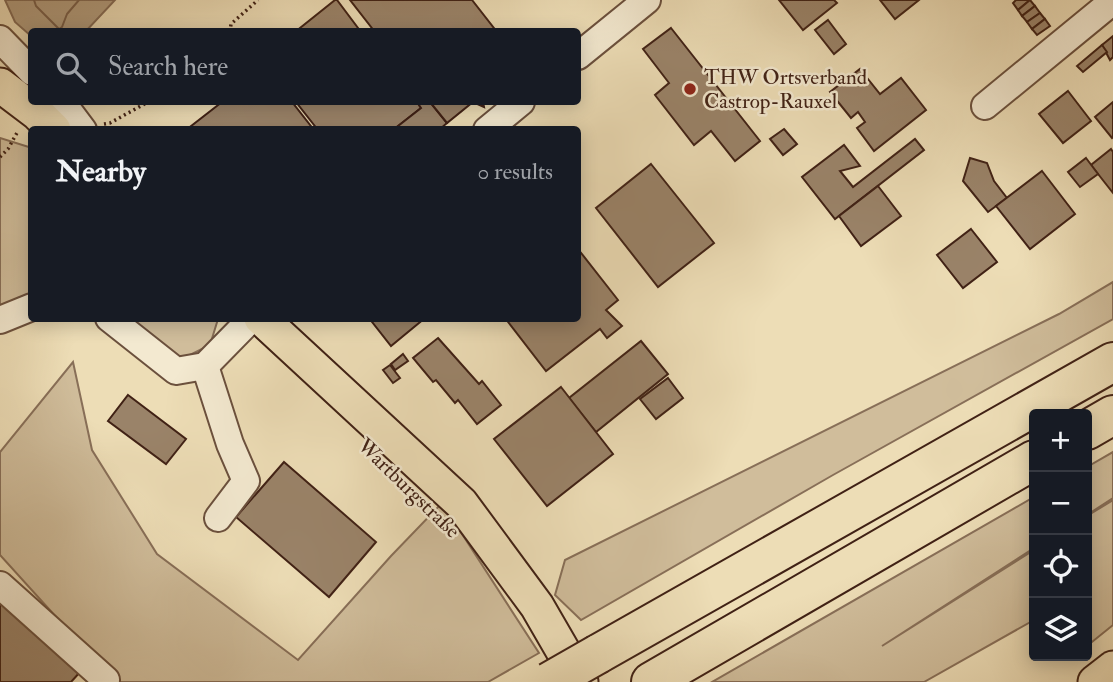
<!DOCTYPE html>
<meta charset="utf-8">
<style>
:root{--surface:#171b24;--page:#242831;--text:#f1f3f6;--muted:#9ea1a6;--line:#363941}
body{margin:0;font-family:"IM FELL Double Pica",serif;background:var(--page);color:var(--text)}
.controls{position:absolute;right:21px;bottom:21px;display:grid;overflow:hidden;border-radius:7px;box-shadow:0 4px 18px #0003}
.controls button{width:63px;height:63px;display:grid;place-items:center;padding:0;border:0;border-bottom:2px solid var(--line);background:var(--surface);color:var(--text);font:35px sans-serif}
.list{margin:0;padding:0;list-style:none}
h2{display:flex;justify-content:space-between;align-items:center;height:91px;margin:0;padding:0 28px;font-size:30px}
h2 small{font-size:23px;font-weight:400;color:var(--muted)}
.icon{flex:none;width:38px;height:38px;fill:none;stroke:currentColor;stroke-width:2;stroke-linecap:round;stroke-linejoin:round}
.map{position:relative;flex:none;width:1113px;height:682px;overflow:hidden}
.search{position:absolute;background:var(--surface);box-shadow:0 4px 18px #0003;left:28px;top:28px;width:553px;height:77px;display:flex;align-items:center;gap:18px;box-sizing:border-box;padding:0 24px;border-radius:7px;color:var(--muted);font-size:26px}
.panel{position:absolute;background:var(--surface);box-shadow:0 4px 18px #0003;left:28px;top:126px;width:553px;height:196px;border-radius:7px}
.map>svg:first-child{display:block}
</style>
<div class="map">
<svg width="1113" height="682" viewBox="0 0 1113 682">
<rect width="100%" height="100%" fill="#edddb6"/>
<filter id="stains"><feTurbulence type="fractalNoise" baseFrequency=".00286" numOctaves="4"/><feColorMatrix values="0 0 0 0 .2 0 0 0 0 .09 0 0 0 0 .02 0 0 0 .5 -.17"/></filter>
<radialGradient id="worn" r=".72"><stop offset=".6" stop-color="#630" stop-opacity="0"/><stop offset="1" stop-color="#630" stop-opacity=".3"/></radialGradient>
<g fill="#d0bd9b" stroke="#886f58" stroke-width="2">
<polygon points="0,138 32,148 31,294 0,306"/>
<polygon points="1113,282 1113,319 833,475 581,620 555,595 565,560 1059,314"/>
<polygon points="130,319 218,319 210,345 182,359"/>
<polygon points="73,362 92,450 157,554 298,660 391,556 442,503 539,653 488,682 115,682 0,555 0,452"/>
<polygon points="1113,452 1113,498 1087,515 1087,467"/>
<polygon points="1034,497 1034,548 882,646 1034,550 1034,620 924,682 712,682"/>
<polygon points="1113,500 1113,625 1087,646 1087,516"/>
</g>
<polygon fill="#b29d7f" stroke="#846b55" stroke-width="2" points="5,0 115,0 86,31 32,32 31,36 15,22"/>
<g fill="none" stroke-linecap="round" stroke-linejoin="round">
<polyline stroke="#795f4a" stroke-width="2" points="34,0 36,6 59,29 62,27 67,14 79,0"/>
</g>
<g fill="#9a8369" stroke="#402115" stroke-width="2">
<polygon points="337,0 361,32 295,32 335,0"/>
<polygon points="350,0 472,0 497,32 375,32"/>
<polygon points="779,0 834,0 837,3 803,30"/>
<polygon points="880,0 919,0 895,19"/>
<polygon points="1016,0 1030,0 1018,10 1013,3"/>
<polygon points="1030,0 1035,6 1022,16 1018,10"/>
<polygon points="1035,6 1040,13 1027,22 1022,16"/>
<polygon points="1040,13 1045,19 1032,29 1027,22"/>
<polygon points="1045,19 1050,26 1037,35 1032,29"/>
<polygon points="828,20 846,44 834,54 815,30"/>
<polygon points="671,28 760,141 735,161 711,131 694,145 655,95 669,83 643,49"/>
<polygon points="1113,36 1113,57 1110,60 1102,45"/>
<polygon points="1102,45 1107,52 1083,72 1077,66"/>
<polygon points="860,69 880,94 901,78 926,110 874,151 857,128 865,122 858,112 851,118 830,92"/>
<polygon points="1068,91 1091,121 1063,143 1039,114"/>
<polygon points="222,102 292,102 314,130 186,130"/>
<polygon points="296,102 417,102 421,108 393,130 318,130"/>
<polygon points="417,102 430,102 447,123 439,130 393,130 421,108"/>
<polygon points="430,102 483,102 484,107 473,102 447,123"/>
<polygon points="1113,102 1113,137 1112,138 1095,117"/>
<polygon points="784,129 797,144 783,155 770,139"/>
<polygon points="915,139 924,150 835,219 802,177 844,145 860,166 840,171 853,187"/>
<polygon points="1111,149 1113,152 1113,193 1091,165"/>
<polygon points="970,158 987,163 994,181 1007,198 988,212 963,181"/>
<polygon points="1086,158 1098,174 1080,187 1068,172"/>
<polygon points="651,164 714,243 658,287 596,208"/>
<polygon points="1042,171 1075,214 1030,249 996,206"/>
<polygon points="878,186 901,216 861,246 839,216"/>
<polygon points="971,229 997,262 963,288 937,255"/>
<polygon points="578,249 618,300 606,310 622,326 607,338 600,329 546,371 505,318 578,318"/>
<polygon points="369,318 425,318 391,346"/>
<polygon points="438,338 479,384 482,381 501,405 477,424 458,400 455,403 436,380 433,382 413,358"/>
<polygon points="641,341 668,374 596,432 569,398"/>
<polygon points="403,354 408,361 395,370 391,364"/>
<polygon points="390,365 400,378 393,383 383,370"/>
<polygon points="668,378 683,398 656,419 640,399"/>
<polygon points="561,387 613,454 547,506 494,439"/>
<polygon points="128,395 186,439 166,464 108,421"/>
<polygon points="284,462 376,542 329,597 236,517"/>
<polygon points="0,600 81,671 71,682 0,682"/>
</g>
<g fill="none" stroke-linecap="round" stroke-linejoin="round">
<defs>
<g id="minor">
<polyline points="0,39 32,72"/>
<polyline points="578,56 647,0"/>
<polyline points="62,102 83,130"/>
<polyline points="985,106 1113,1"/>
<polyline points="487,130 521,102"/>
<polyline points="109,318 176,371 205,366 252,318"/>
<polyline points="0,320 32,307"/>
<polyline points="205,366 230,444 246,481 218,518"/>
<polyline points="0,585 106,680 104,682"/>
</g>
<g id="major">
<polyline points="0,85 37,113 54,130"/>
<polyline points="261,318 461,503 537,606 581,682"/>
<polyline points="1095,682 1113,668"/>
</g>
<g id="highway">
<polyline points="1087,430 1113,415"/>
<polyline points="598,654 1113,362"/>
<polyline points="651,682 1034,460"/>
</g>
</defs>
<use href="#minor" stroke="#6b503d" stroke-width="30"/>
<use href="#major" stroke="#402115" stroke-width="37"/>
<use href="#highway" stroke="#402115" stroke-width="42"/>
<g stroke="#402115" stroke-width="3.5" stroke-dasharray="2 3.5" stroke-linecap="butt">
<polyline points="230,32 231,24 258,0"/>
<polyline points="104,124 110,123 148,102"/>
<polyline points="0,157 8,149 18,131"/>
</g>
<use href="#minor" stroke="#f3e9d0" stroke-width="26"/>
<use href="#major" stroke="#edddb6" stroke-width="33"/>
<use href="#highway" stroke="#edddb6" stroke-width="38"/>
<defs>
<polyline id="highway-bridge" points="549,682 598,654"/>
</defs>
<use href="#highway-bridge" stroke="#402115" stroke-width="42" stroke-linecap="butt"/>
<use href="#highway-bridge" stroke="#edddb6" stroke-width="38"/>
</g>
<circle fill="#8f2418" stroke="#f3e9d0" stroke-width="2.5" cx="690" cy="89" r="7"/>
<g text-anchor="middle" stroke-width="5" stroke-linejoin="round" paint-order="stroke">
<g font-size="21" fill="#402115" stroke="#f3e9d0" text-anchor="start">
<text x="704" y="84">THW Ortsverband<tspan x="704" dy="24">Castrop-Rauxel</tspan></text>
</g>
<g font-size="21" fill="#402115" stroke="#f3e9d0">
<text transform="translate(409 488) rotate(44)" y="7">Wartburgstraße</text>
</g>
</g>
<rect width="100%" height="100%" filter="url(#stains)"/>
<rect width="100%" height="100%" fill="url(#worn)"/>
</svg>
<div class="controls">
<button>+</button>
<button>−</button>
<button><svg class="icon" aria-label="locate" viewBox="0 0 24 24"><circle cx="12" cy="12" r="6"/><path d="M12 2v4M12 18v4M2 12h4M18 12h4"/></svg></button>
<button><svg class="icon" aria-label="layers" viewBox="0 0 24 24"><path d="M12 4l9 5-9 5-9-5zM3 14l9 5 9-5"/></svg></button>
</div>
<div class="search"><svg class="icon" aria-label="search" viewBox="0 0 24 24"><circle cx="10" cy="10" r="6"/><path d="M15 15l6 6"/></svg>Search here</div>
<section class="panel">
<h2>Nearby<small>0 results</small></h2>
<ul class="list">
</ul>
</section>
</div>
